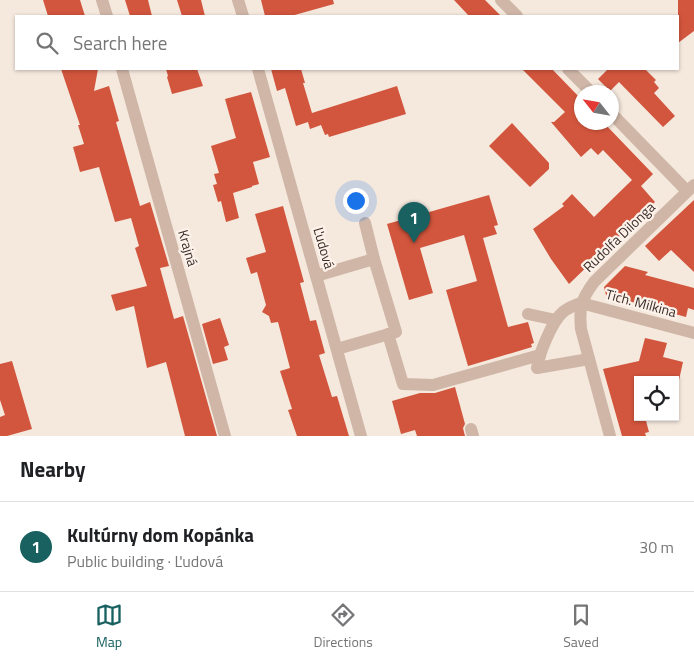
<!DOCTYPE html>
<meta charset="utf-8">
<style>
:root{--surface:#fff;--page:#f2f2f2;--text:#202124;--muted:#757577;--line:#e0e0e0;--accent:#196160}
body{margin:0;font-family:"Titillium Web",sans-serif;background:var(--page);color:var(--text)}
.controls{position:absolute;right:15px;bottom:15px;display:grid;overflow:hidden;border-radius:0px;box-shadow:0 1px 4px #0004}
.controls button{width:45px;height:45px;display:grid;place-items:center;padding:0;border:0;border-bottom:1px solid var(--line);background:var(--surface);color:var(--text);font:25px sans-serif}
.compass{position:absolute;left:574px;top:85px;width:45px;height:45px;border-radius:50%;background:var(--surface);box-shadow:0 1px 4px #0004;rotate:301deg}
.you{position:absolute;left:355px;top:200px;width:18px;height:18px;margin:-12px;border:4px solid #fff;border-radius:50%;background:#1a73e8;box-shadow:0 0 0 8px #1a73e833}
.badge{display:grid;place-items:center;width:32px;height:32px;border-radius:50%;background:var(--accent);color:#fff;font-size:16px;font-weight:700}
.pin{position:absolute;translate:-50% -41px;filter:drop-shadow(0 1px 2px #0008)}
.pin::after{content:'';position:absolute;top:26px;width:18px;height:15px;background:inherit;clip-path:polygon(0 0,100% 0,50% 100%)}
.list{margin:0;padding:0;list-style:none}
h2{display:flex;justify-content:space-between;align-items:center;height:65px;margin:0;padding:0 20px;font-size:21px}
h2 small{font-size:16px;font-weight:400;color:var(--muted)}
.list li{display:grid;grid-template-columns:32px 1fr auto;gap:15px;align-items:center;box-sizing:border-box;height:90px;padding:0 20px;border-top:1px solid var(--line)}
.list b{display:block;font-size:19px;white-space:nowrap}
.list p{margin:0;font-size:16px;white-space:nowrap;color:var(--muted)}
.list em{font-size:16px;font-style:normal;color:var(--muted)}
.icon{flex:none;width:28px;height:28px;fill:none;stroke:currentColor;stroke-width:2;stroke-linecap:round;stroke-linejoin:round}
.map{position:relative;flex:none;width:694px;height:436px;overflow:hidden}
.search{position:absolute;background:var(--surface);box-shadow:0 1px 4px #0004;left:15px;right:15px;top:15px;height:55px;display:flex;align-items:center;gap:12px;box-sizing:border-box;padding:0 18px;border-radius:0px;color:var(--muted);font-size:19px}
.sheet{height:155px;background:var(--surface)}
nav{display:flex;justify-content:space-around;align-items:center;box-sizing:border-box;height:70px;border-top:1px solid var(--line);background:var(--surface);font-size:14px;color:var(--muted)}
nav a{display:grid;justify-items:center;gap:2px}
nav .on{color:var(--accent)}
.map>svg:first-child{display:block}
</style>
<div class="map">
<svg width="694" height="436" viewBox="0 0 694 436">
<rect width="100%" height="100%" fill="#f5e8dd"/>
<g fill="#d2553d">
<polygon points="43,0 80,0 85,16 48,16"/>
<polygon points="125,0 148,0 152,16 130,16"/>
<polygon points="177,0 201,0 205,16 182,16"/>
<polygon points="261,0 333,0 334,4 291,16 265,16"/>
<polygon points="454,0 485,0 501,16 469,16"/>
<polygon points="678,0 694,0 694,31 678,43"/>
<polygon points="61,69 98,69 94,91 109,86 119,121 116,122 140,206 150,202 169,266 160,268 174,319 183,316 217,436 185,436 166,362 147,368 134,306 116,311 111,295 147,286 135,248 139,246 131,218 115,222 99,167 80,172 73,147 84,144 78,125 80,125"/>
<polygon points="166,69 197,69 203,86 172,94 167,77 168,76"/>
<polygon points="271,69 301,69 305,83 303,83 312,113 397,86 406,114 329,137 328,134 325,135 321,125 310,129 308,122 296,126 285,88 277,91"/>
<polygon points="522,69 552,69 582,100 582,119 578,122 603,122 653,174 641,186 655,202 604,251 595,258 596,258 569,284 551,259 533,229 564,206 562,204 572,194 594,217 632,180 603,150 598,155 591,148 581,157 551,122 554,122 565,112"/>
<polygon points="606,69 645,69 656,80 654,82 659,88 654,93 675,116 663,127 619,82 610,91 598,79 607,70"/>
<polygon points="251,92 270,157 253,162 259,184 252,186 252,187 233,193 239,218 226,222 221,201 218,202 213,185 217,184 214,174 219,173 211,146 236,138 225,99"/>
<polygon points="512,123 549,163 549,169 530,187 489,146"/>
<polygon points="489,195 498,225 494,226 497,234 483,238 508,327 528,322 534,343 531,344 532,347 468,366 446,290 477,281 464,235 420,248 433,293 409,300 387,224"/>
<polygon points="694,200 694,272 671,250 659,261 645,246"/>
<polygon points="283,206 304,282 300,283 310,321 316,320 325,353 319,355 332,397 337,396 349,436 297,436 288,410 292,409 280,371 290,368 278,322 271,323 269,316 262,312 266,305 257,272 251,274 246,258 266,252 255,214"/>
<polygon points="625,266 648,272 645,275 694,288 694,310 688,308 686,317 606,295 604,287"/>
<polygon points="220,318 229,345 224,347 228,360 213,364 202,324"/>
<polygon points="645,338 667,343 663,357 683,362 679,380 638,380 638,417 645,417 649,432 645,433 646,436 622,436 603,369 639,361"/>
<polygon points="12,361 32,429 7,436 0,436 0,417 5,415 0,400 0,364"/>
<polygon points="455,387 465,424 463,428 465,436 417,436 415,430 401,434 392,401 420,393 435,393"/>
</g>
<g fill="none" stroke-linecap="round" stroke-linejoin="round">
<g stroke="#cfb6a7" stroke-width="12">
<polyline points="102,0 107,16"/>
<polyline points="238,0 243,16"/>
<polyline points="501,0 517,16"/>
<polyline points="122,69 225,436"/>
<polyline points="258,69 361,436"/>
<polyline points="568,69 591,92"/>
<polyline points="612,114 687,191"/>
<polyline points="365,223 374,259"/>
<polyline points="316,276 374,259 396,332 337,349"/>
<polyline points="528,314 556,320"/>
<polyline points="388,334 403,384 433,385 540,355"/>
<path d="M589,359L537,368C539,354 552,321 563,312C568,308 575,305 581,303L694,333"/>
<polyline points="471,429 473,436"/>
<path d="M610,436L581,329C579,307 581,300 594,282L694,185"/>
</g>
</g>
<g text-anchor="middle" stroke-width="4.5" stroke-linejoin="round" paint-order="stroke">
<g font-size="14" fill="#3a2c28" stroke="#fcf2ea">
<text transform="translate(619 237) rotate(-44)" y="5">Rudolfa Dilonga</text>
<text transform="translate(188 248) rotate(74)" y="5">Krajná</text>
<text transform="translate(324 248) rotate(74)" y="5">Ľudová</text>
<text transform="translate(641 303) rotate(15)" y="5">Tich. Milkina</text>
</g>
</g>
</svg>
<div class="controls">
<button><svg class="icon" aria-label="locate" viewBox="0 0 24 24"><circle cx="12" cy="12" r="6"/><path d="M12 2v4M12 18v4M2 12h4M18 12h4"/></svg></button>
</div>
<svg class="compass" viewBox="-18 -18 36 36"><path d="M0-13l5 13h-10z" fill="#e53935"/><path d="M0 13l5-13h-10z" fill="#757577"/></svg>
<div class="you"></div>
<div class="pin badge" style="left:414px;top:243px">1</div>
<div class="search"><svg class="icon" aria-label="search" viewBox="0 0 24 24"><circle cx="10" cy="10" r="6"/><path d="M15 15l6 6"/></svg>Search here</div>
</div>
<section class="sheet">
<h2>Nearby<small></small></h2>
<ul class="list">
<li><span class="badge">1</span><div><b>Kultúrny dom Kopánka</b><p>Public building · Ľudová</p></div><em>30 m</em></li>
</ul>
</section>
<nav>
<a class="on"><svg class="icon" aria-label="map" viewBox="0 0 24 24"><path d="M3 6l6-2 6 2 6-2v14l-6 2-6-2-6 2zM9 4v14M15 6v14"/></svg>Map</a>
<a><svg class="icon" aria-label="directions" viewBox="0 0 24 24"><path d="M12 3l9 9-9 9-9-9zM9 14v-3h6M13 9l2 2-2 2"/></svg>Directions</a>
<a><svg class="icon" aria-label="saved" viewBox="0 0 24 24"><path d="M7 4h10v16l-5-4-5 4z"/></svg>Saved</a>
</nav>
